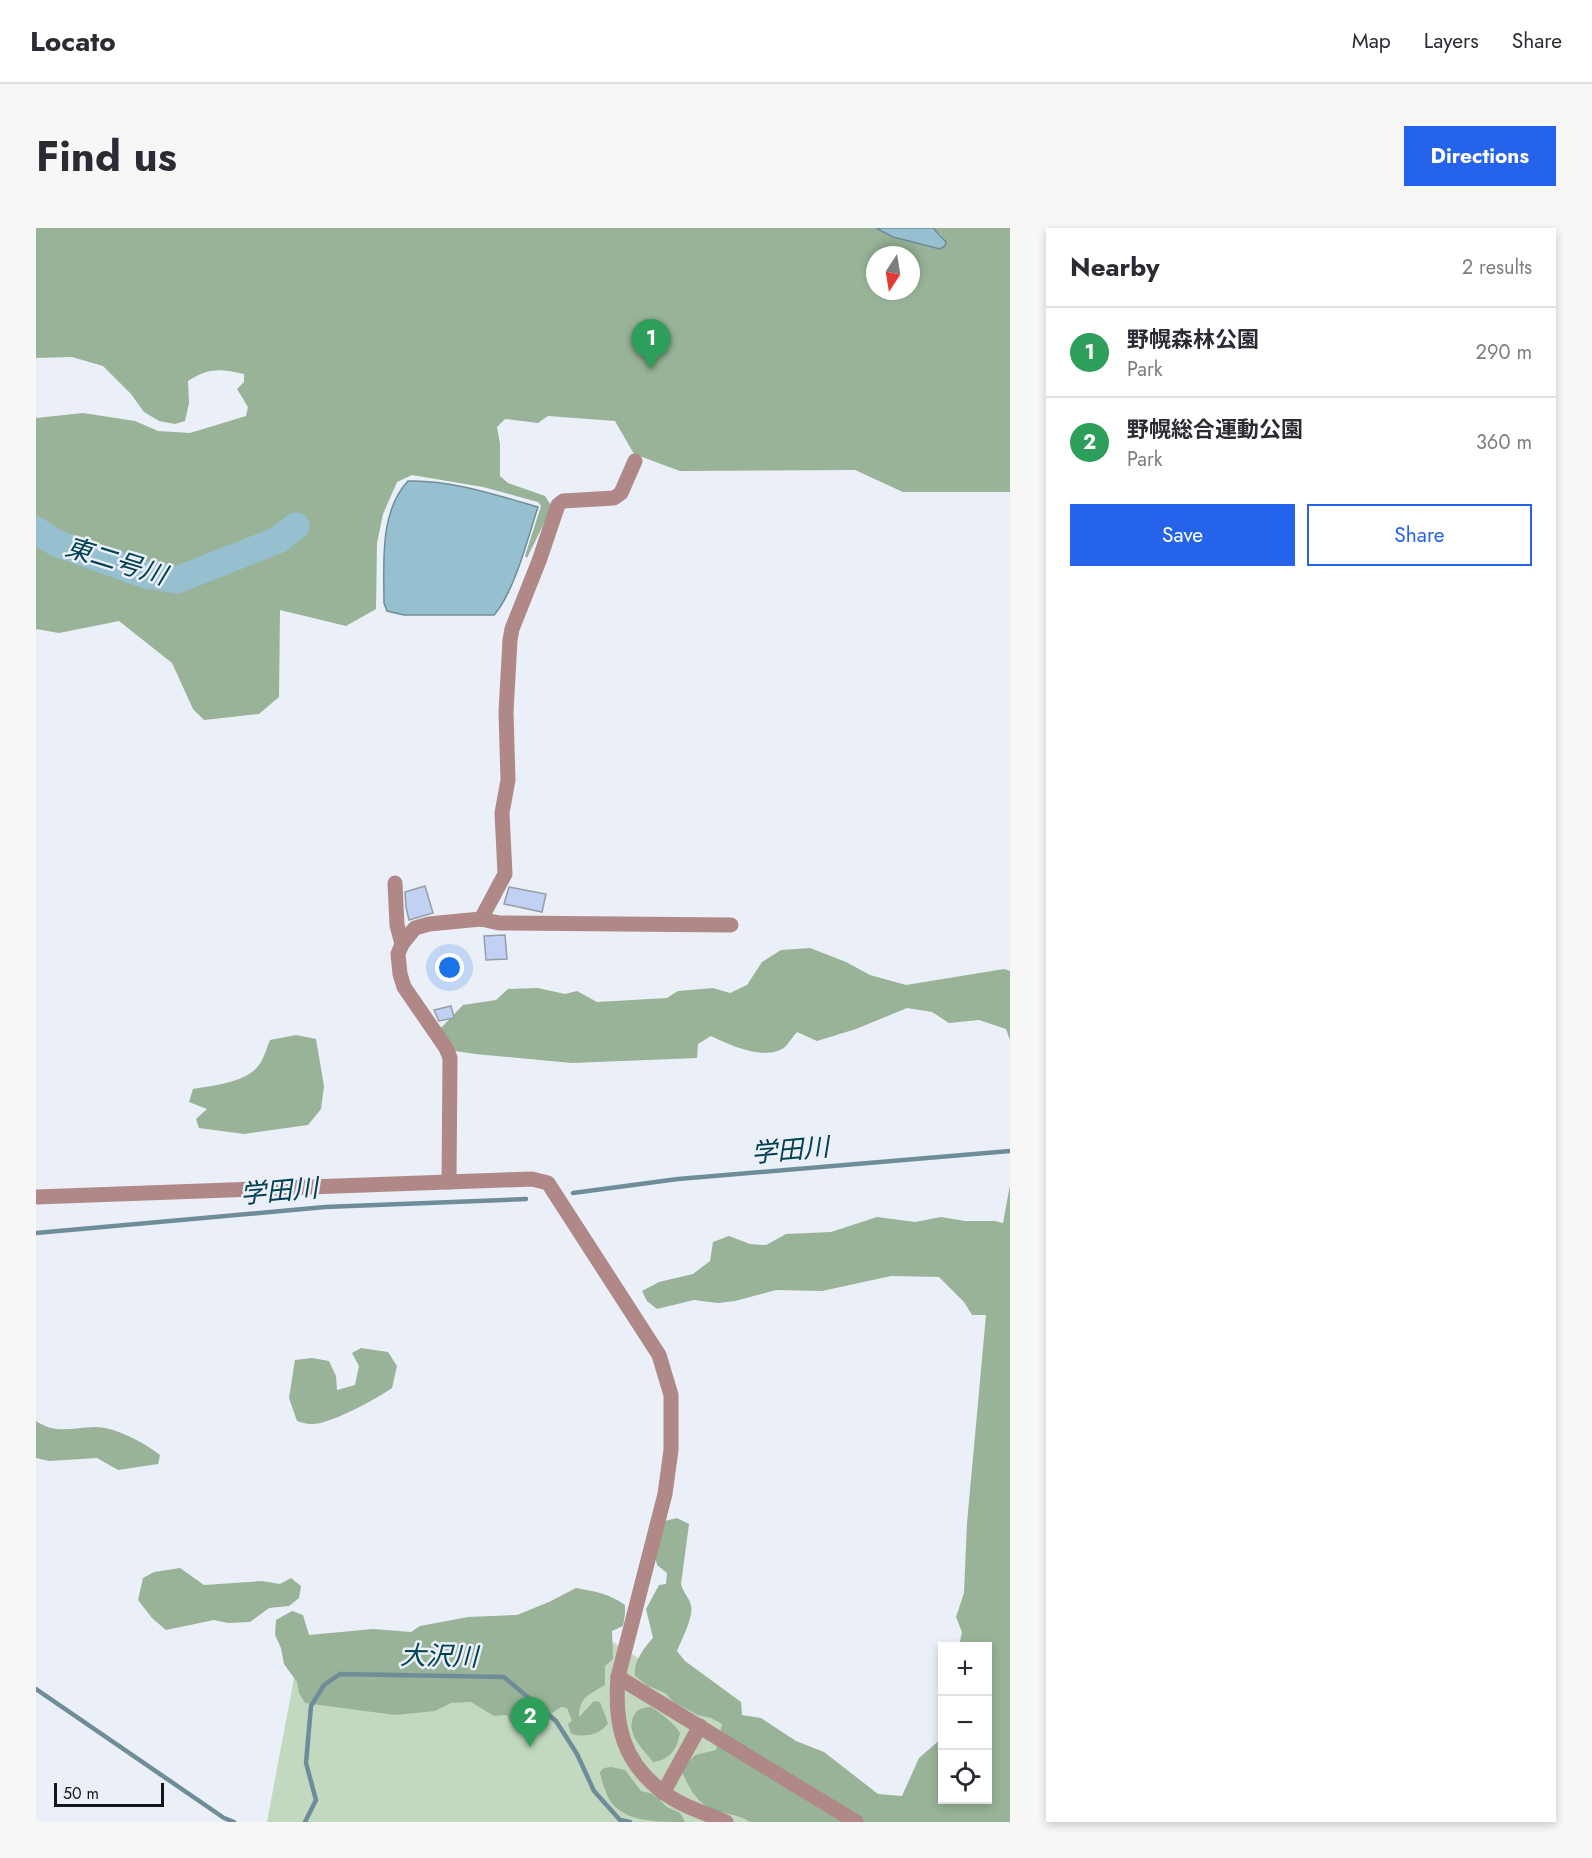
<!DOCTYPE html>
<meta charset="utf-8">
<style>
:root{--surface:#fff;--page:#f7f7f7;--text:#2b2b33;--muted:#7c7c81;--line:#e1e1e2;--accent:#2563eb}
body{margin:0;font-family:Jost,"Noto Sans JP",sans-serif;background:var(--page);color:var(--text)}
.controls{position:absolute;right:18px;bottom:18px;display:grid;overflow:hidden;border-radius:0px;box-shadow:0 3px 9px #0003}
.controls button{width:54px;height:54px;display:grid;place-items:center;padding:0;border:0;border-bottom:2px solid var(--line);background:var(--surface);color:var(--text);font:30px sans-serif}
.compass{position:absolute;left:830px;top:18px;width:54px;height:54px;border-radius:50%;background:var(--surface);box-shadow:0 3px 9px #0003;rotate:192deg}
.scale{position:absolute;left:18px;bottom:15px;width:110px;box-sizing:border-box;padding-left:6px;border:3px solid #141519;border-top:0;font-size:16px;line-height:21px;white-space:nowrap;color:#141519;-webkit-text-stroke:4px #eaeff8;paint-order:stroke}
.you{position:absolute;left:414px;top:740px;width:21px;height:21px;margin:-15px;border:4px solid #fff;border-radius:50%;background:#1a73e8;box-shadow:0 0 0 9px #1a73e833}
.badge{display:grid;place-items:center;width:39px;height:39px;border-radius:50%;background:var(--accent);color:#fff;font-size:20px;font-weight:700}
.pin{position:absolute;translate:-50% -50px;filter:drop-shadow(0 2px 3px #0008)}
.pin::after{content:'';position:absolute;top:32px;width:21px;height:18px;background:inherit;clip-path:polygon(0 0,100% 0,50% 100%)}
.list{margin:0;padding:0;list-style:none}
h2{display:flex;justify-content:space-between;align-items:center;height:78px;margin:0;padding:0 24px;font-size:26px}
h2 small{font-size:20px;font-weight:400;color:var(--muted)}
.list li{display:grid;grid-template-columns:39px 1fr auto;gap:18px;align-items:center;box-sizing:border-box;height:90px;padding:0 24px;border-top:2px solid var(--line)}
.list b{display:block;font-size:22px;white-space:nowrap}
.list p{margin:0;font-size:20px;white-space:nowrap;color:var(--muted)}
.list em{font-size:20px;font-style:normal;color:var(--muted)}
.actions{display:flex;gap:12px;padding:18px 24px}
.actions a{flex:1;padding:14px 0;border:2px solid var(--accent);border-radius:0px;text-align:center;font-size:21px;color:var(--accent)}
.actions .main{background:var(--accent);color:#fff}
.icon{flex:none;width:33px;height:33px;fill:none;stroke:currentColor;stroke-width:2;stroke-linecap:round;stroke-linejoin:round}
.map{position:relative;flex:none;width:974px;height:1594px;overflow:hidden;border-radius:0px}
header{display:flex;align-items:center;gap:36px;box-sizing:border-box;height:84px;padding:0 30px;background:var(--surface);border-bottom:2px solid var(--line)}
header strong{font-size:28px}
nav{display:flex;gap:33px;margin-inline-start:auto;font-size:21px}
.intro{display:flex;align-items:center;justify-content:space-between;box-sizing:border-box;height:144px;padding:0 36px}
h1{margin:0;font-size:42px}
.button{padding:15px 27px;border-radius:0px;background:var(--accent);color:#fff;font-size:21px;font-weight:700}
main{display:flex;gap:36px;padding:0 36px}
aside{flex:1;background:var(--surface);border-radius:0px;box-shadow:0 3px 9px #0003}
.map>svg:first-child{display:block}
</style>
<header>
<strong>Locato</strong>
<nav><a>Map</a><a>Layers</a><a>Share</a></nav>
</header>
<div class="intro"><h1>Find us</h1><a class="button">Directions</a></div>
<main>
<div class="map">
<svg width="974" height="1594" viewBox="0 0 974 1594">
<rect width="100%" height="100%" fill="#eaeff8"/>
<polygon fill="#c2d9c0" points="575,1413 863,1594 231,1594 259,1445"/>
<g fill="#98b397" fill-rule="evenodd">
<path d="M0,0H840L857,9L906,8L897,0H974V264H867L819,242L644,243L598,226L579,193L512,188L502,195L469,191L461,199L464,216V248L472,255L509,268L516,279L491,330L489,328L505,278L502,274L447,259L376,247L361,254L347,286L341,315L340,381L310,398L244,382L243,469L223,486L168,492L157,481L136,435L83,393L23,405L0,401V190L47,185L99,193L122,203L154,205L210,188L212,179L201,161L208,154V146C184,141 174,139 152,153L153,175L149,193L139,196L123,193L108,184L95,166L67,138L36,129L0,130ZM839,27H875V63H839Z"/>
<path d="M774,720L810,734L834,747L870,757L968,741L974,743V812L970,801L943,792L913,795L896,784L871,780L820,801L781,813L761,804C757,808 753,815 749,819C729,834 694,817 675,808L662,816L661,830L536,835L439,826L419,823L403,802L427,777L460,772L472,761L502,760L529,766L541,763L561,774L631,770L642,763L677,760L694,765L711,757L726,734L745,722Z"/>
<path d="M260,807L280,811L288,858L285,881L272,897L208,906L163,900L160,891L171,881L153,874L157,861C178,857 213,855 225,834C229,827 231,819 234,812Z"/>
<path d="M974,957V1594H714C703,1586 691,1587 678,1582C660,1575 653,1559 645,1542L659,1527L680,1522L686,1496L675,1490L662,1487L639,1475L629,1465L612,1458L599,1448C597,1434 608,1420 617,1410L610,1381L623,1357L630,1356L631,1345L621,1337L619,1328L629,1293L641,1290L653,1296L645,1356C647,1365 654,1370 655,1378C658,1388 645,1413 641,1423L649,1433L705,1474L706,1487L725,1490L760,1513L788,1524L842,1566L866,1568L883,1530L906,1510V1572H951V1418H923L926,1404L920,1389L928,1365L931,1295L950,1087H936L928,1074L903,1049L855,1048L786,1063L740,1062L699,1073L682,1075L658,1072L621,1081L611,1073L606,1063L623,1054L657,1046L674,1033L677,1014L693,1008L714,1016L730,1017L750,1006L795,1004L841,989L879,994L905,989L929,993H959L967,995Z"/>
<path d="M325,1120L352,1124L361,1138L356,1160C342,1170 291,1198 275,1196C270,1196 265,1194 261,1193L253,1170L259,1132L276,1130L293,1133L300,1148L301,1162L319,1157L323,1138L316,1125Z"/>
<path d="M0,1193C25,1210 45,1195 69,1200C88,1204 108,1215 124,1227L122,1236L82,1242L61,1230L13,1233L0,1230Z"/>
<polygon points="144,1340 168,1357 226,1353 244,1356 255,1350 265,1358 263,1370 253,1378 233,1380 214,1394 192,1395 178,1392 130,1402 116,1390 102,1372 107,1350 118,1344"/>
<path d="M540,1360C558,1363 574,1366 589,1377V1386L587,1398L576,1403L577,1431L569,1438V1457C554,1466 543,1469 543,1489L558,1473L564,1474L572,1495C566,1506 546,1511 535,1505L532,1496L536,1493L531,1480L525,1479L490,1502C480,1500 474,1497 471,1487L458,1488L435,1474L415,1475L399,1483L359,1487L269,1475L263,1465L261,1454L248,1436L245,1420L239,1407L240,1392L256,1383L267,1387L273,1407L337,1401L375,1404L384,1398L432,1389L481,1387L513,1374Z"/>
<path d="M615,1479C626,1486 637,1494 644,1505C641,1521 634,1532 617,1534C606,1520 589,1505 598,1487C602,1480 607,1480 615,1479Z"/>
<path d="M575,1539L589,1542L605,1563L617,1566L631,1579L644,1585L649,1594C620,1594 582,1594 571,1567C568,1558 565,1553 564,1544L568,1540Z"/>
</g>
<g fill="#96c0d0" stroke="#6f8d99" stroke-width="1.5">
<polygon points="840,0 897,0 910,14 909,18 904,21 857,9"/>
<path d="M372,253C416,252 460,267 502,279C492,309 479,363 458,387H368L351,383L348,375C348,336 343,284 372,253Z"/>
</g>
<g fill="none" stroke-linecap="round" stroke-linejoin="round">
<g stroke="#6f8d99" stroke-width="4.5">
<polyline points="537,965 642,951 974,923"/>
<polyline points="0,1005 289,979 490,971"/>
<polyline points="0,1461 188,1590 198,1594"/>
<polyline points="269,1594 280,1572 270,1535 275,1478 288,1457 304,1446 468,1449 520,1493 541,1526 558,1563 584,1592 594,1594"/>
</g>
<polyline stroke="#96c0d0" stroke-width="27" points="0,302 20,315 110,347 141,352 242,312 260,298"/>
</g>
<g fill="#c0d1f3" stroke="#989ca5" stroke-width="1.5">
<polygon points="389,658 397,685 373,692 370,679 369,664"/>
<polygon points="473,659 510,666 506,684 468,676"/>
<polygon points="469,707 471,731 450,732 448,708"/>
<polygon points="415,778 418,790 403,793 398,782"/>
</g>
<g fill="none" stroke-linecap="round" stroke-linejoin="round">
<g stroke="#b08888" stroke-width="15">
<polyline points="359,655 361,697 366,716"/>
<polyline points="445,691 469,646 466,585 472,552 470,484 474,412 476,401 503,333 522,277 527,273 578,270 585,265 599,233"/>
<polyline points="413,954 414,830 410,820 368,759 364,746 362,726 366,716 379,700 393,696 445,691 463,695 695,697"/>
<path d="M0,969L496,951L512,955L623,1127L635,1167V1222L629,1266L582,1449C578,1497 587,1534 627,1564C645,1578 670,1585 690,1594"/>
<polyline points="582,1449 820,1594"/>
<polyline points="627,1565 664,1498"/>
</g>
</g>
<g text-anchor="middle" stroke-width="5" stroke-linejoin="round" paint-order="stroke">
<g font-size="26" font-style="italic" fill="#004051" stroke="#eaeff8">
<text transform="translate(80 333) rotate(17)" y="9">東二号川</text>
<text transform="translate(754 922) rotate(-5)" y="9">学田川</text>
<text transform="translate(243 963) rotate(-5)" y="9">学田川</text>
<text transform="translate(403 1428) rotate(1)" y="9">大沢川</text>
</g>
</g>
</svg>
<div class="controls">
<button>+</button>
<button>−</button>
<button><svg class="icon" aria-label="locate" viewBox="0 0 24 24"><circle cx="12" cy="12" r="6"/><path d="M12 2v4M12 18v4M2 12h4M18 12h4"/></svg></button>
</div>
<svg class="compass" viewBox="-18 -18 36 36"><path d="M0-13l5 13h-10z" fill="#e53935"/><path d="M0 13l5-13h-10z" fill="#7c7c81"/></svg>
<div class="scale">50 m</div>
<div class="you"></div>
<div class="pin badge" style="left:615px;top:141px;background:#2e9e5b">1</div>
<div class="pin badge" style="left:494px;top:1519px;background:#2e9e5b">2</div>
</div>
<aside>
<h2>Nearby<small>2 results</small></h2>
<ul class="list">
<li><span class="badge" style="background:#2e9e5b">1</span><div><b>野幌森林公園</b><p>Park</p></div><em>290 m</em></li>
<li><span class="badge" style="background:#2e9e5b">2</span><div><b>野幌総合運動公園</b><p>Park</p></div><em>360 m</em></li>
</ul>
<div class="actions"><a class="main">Save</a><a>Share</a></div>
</aside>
</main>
